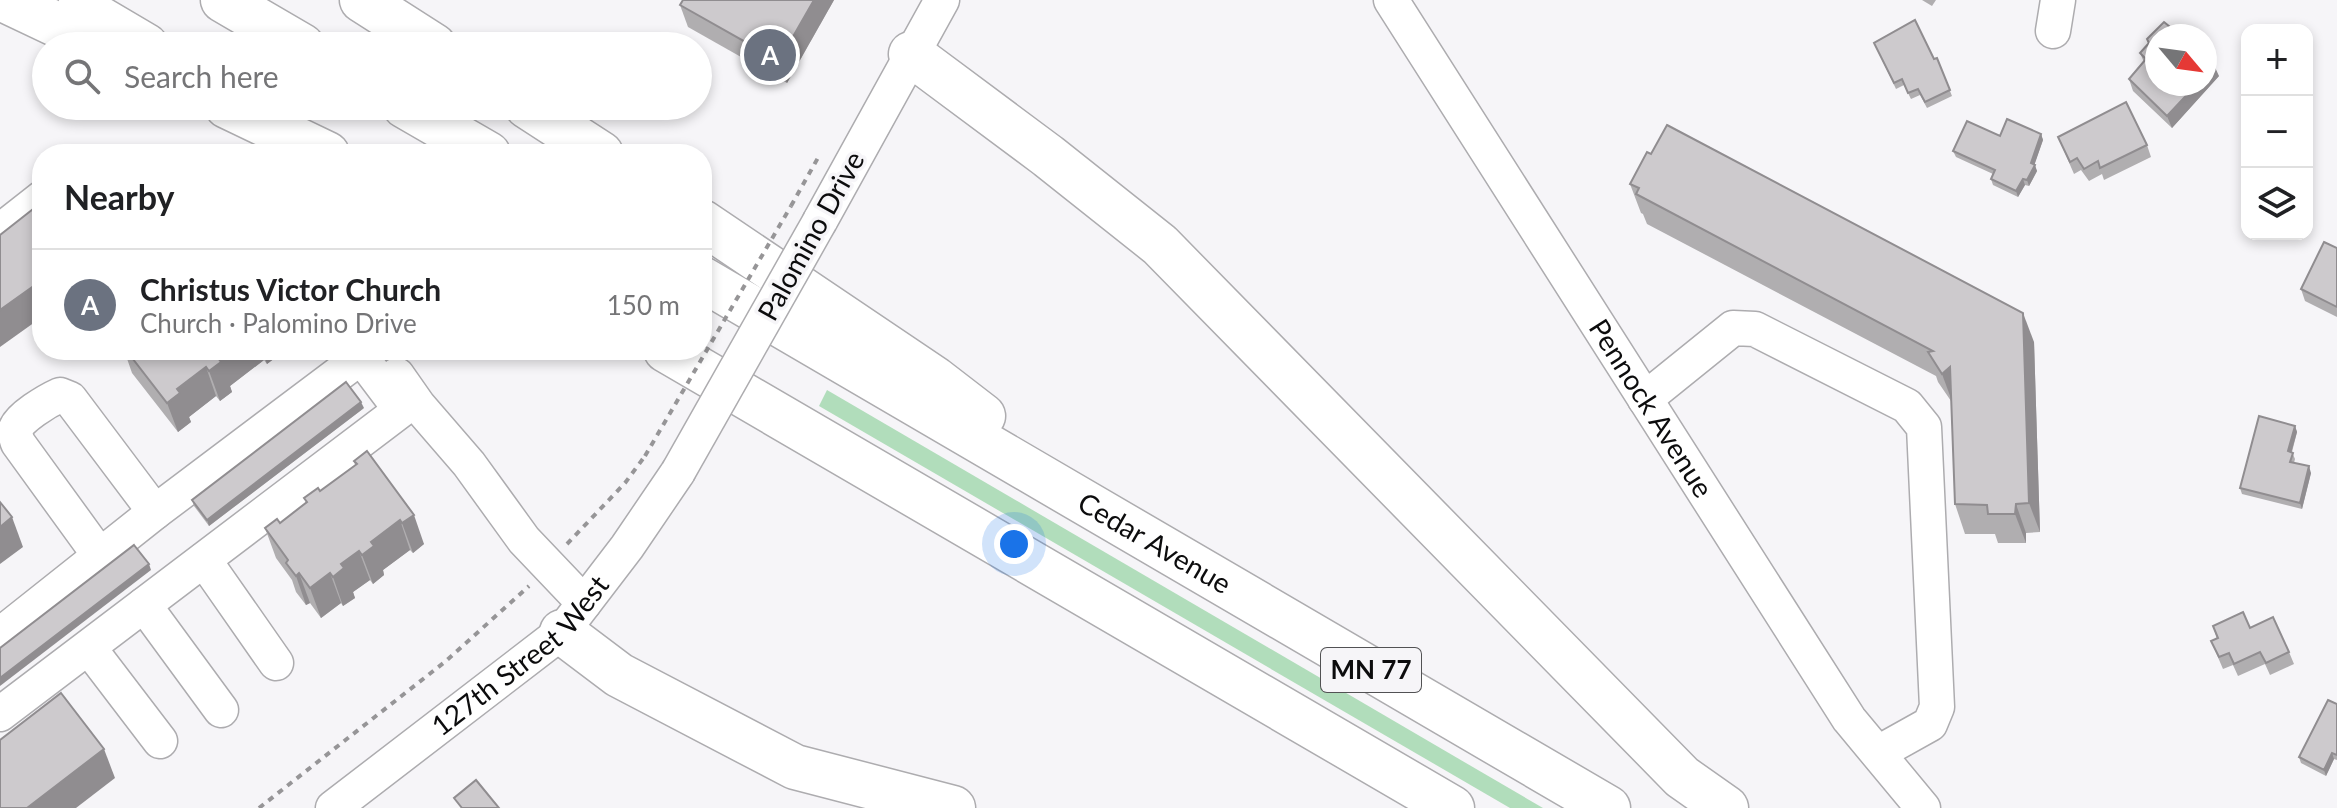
<!DOCTYPE html>
<meta charset="utf-8">
<style>
:root{--surface:#fff;--page:#f6f6f6;--text:#202124;--muted:#757577;--line:#e0e0e0;--accent:#0b8043}
body{margin:0;font-family:Lato,sans-serif;background:var(--page);color:var(--text)}
.controls{position:absolute;right:24px;top:24px;display:grid;overflow:hidden;border-radius:16px;box-shadow:0 4px 12px #0003}
.controls button{width:72px;height:72px;display:grid;place-items:center;padding:0;border:0;border-bottom:2px solid var(--line);background:var(--surface);color:var(--text);font:40px sans-serif}
.compass{position:absolute;left:2145px;top:24px;width:72px;height:72px;border-radius:50%;background:var(--surface);box-shadow:0 4px 12px #0003;rotate:119deg}
.you{position:absolute;left:1014px;top:544px;width:28px;height:28px;margin:-20px;border:6px solid #fff;border-radius:50%;background:#1a73e8;box-shadow:0 0 0 12px #1a73e833}
.badge{display:grid;place-items:center;width:52px;height:52px;border-radius:50%;background:var(--accent);color:#fff;font-size:26px;font-weight:700}
.pin{position:absolute;translate:-50% -50%;border:4px solid #fff;box-shadow:0 2px 8px #0006}
.list{margin:0;padding:0;list-style:none}
h2{display:flex;justify-content:space-between;align-items:center;height:104px;margin:0;padding:0 32px;font-size:34px}
h2 small{font-size:26px;font-weight:400;color:var(--muted)}
.list li{display:grid;grid-template-columns:52px 1fr auto;gap:24px;align-items:center;box-sizing:border-box;height:112px;padding:0 32px;border-top:2px solid var(--line)}
.list b{display:block;font-size:30px;white-space:nowrap}
.list p{margin:0;font-size:26px;white-space:nowrap;color:var(--muted)}
.list em{font-size:26px;font-style:normal;color:var(--muted)}
.icon{flex:none;width:44px;height:44px;fill:none;stroke:currentColor;stroke-width:2;stroke-linecap:round;stroke-linejoin:round}
.map{position:relative;flex:none;width:2337px;height:808px;overflow:hidden}
.search{position:absolute;background:var(--surface);box-shadow:0 4px 12px #0003;left:32px;top:32px;width:680px;height:88px;display:flex;align-items:center;gap:20px;box-sizing:border-box;padding:0 28px;border-radius:44px;color:var(--muted);font-size:30px}
.panel{position:absolute;background:var(--surface);box-shadow:0 4px 12px #0003;left:32px;top:144px;width:680px;height:216px;border-radius:32px}
.map>svg:first-child{display:block}
</style>
<div class="map">
<svg width="2337" height="808" viewBox="0 0 2337 808">
<rect width="100%" height="100%" fill="#f6f5f8"/>
<polygon fill="#b1ddbb" points="827,390 1543,808 1510,808 819,406"/>
<g fill="none" stroke-linecap="round" stroke-linejoin="round">
<defs>
<g id="minor">
<path id="s1" d="M1391,0L1849,719L1923,808"/>
<polyline points="2053,31 2058,0"/>
<polyline points="820,221 942,0"/>
<polyline points="0,231 42,198"/>
<polyline points="397,375 418,405 469,464 524,540 584,603"/>
<polyline points="1645,399 1733,328 1755,329 1907,406 1924,427 1937,707 1930,724 1878,753"/>
<path d="M100,556L18,443C17,441 15,433 15,431C17,418 49,400 60,395L70,399L155,512"/>
<polyline points="204,560 276,663"/>
<polyline points="144,605 221,710"/>
<polyline points="0,635 155,512 361,357 401,410 0,714"/>
<polyline points="89,648 160,741"/>
<path id="s2" d="M333,808L562,632L627,547L678,472"/>
</g>
<g id="highway">
<polyline points="5,0 102,46"/>
<polyline points="223,0 302,46"/>
<polyline points="362,0 434,46"/>
<polyline points="80,7 146,46"/>
<polyline points="911,54 1048,156 1160,245 1682,777 1726,808"/>
<polyline points="227,106 327,154"/>
<polyline points="405,106 488,154"/>
<polyline points="527,106 601,154"/>
<polyline points="702,222 935,379 983,416"/>
<path id="s3" d="M702,279L1608,808"/>
<polyline points="666,350 1452,808"/>
<polyline points="562,632 619,675 795,767 953,808"/>
</g>
</defs>
<use href="#minor" stroke="#adacaf" stroke-width="37"/>
<use href="#highway" stroke="#adacaf" stroke-width="47"/>
<g stroke="#969597" stroke-width="4" stroke-dasharray="6 6" stroke-linecap="butt">
<polyline points="791,206 819,156"/>
<polyline points="567,544 625,483 645,456"/>
<polyline points="259,808 446,661 529,586"/>
</g>
<use href="#minor" stroke="#fff" stroke-width="34"/>
<use href="#highway" stroke="#fff" stroke-width="44"/>
<defs>
<polyline id="minor-bridge" points="678,472 820,221"/>
</defs>
<use href="#minor-bridge" stroke="#adacaf" stroke-width="37" stroke-linecap="butt"/>
<polyline stroke="#969597" stroke-width="4" stroke-dasharray="6 6" stroke-linecap="butt" points="645,456 791,206"/>
<use href="#minor-bridge" stroke="#fff" stroke-width="34"/>
</g>
<g fill="#b0aeb0">
<polygon points="834,0 787,83 688,27 680,5"/>
<polygon points="1922,0 1936,0 1932,6"/>
<polygon points="2147,39 2219,76 2172,128 2133,91 2129,79 2144,62 2140,53 2148,44"/>
<polygon points="1874,43 1934,59 1937,58 1952,96 1927,108 1920,95 1911,99 1904,85 1896,89"/>
<polygon points="2041,134 2043,140 2034,165 2037,171 2029,186 2025,185 2018,197 1993,185 1991,179 1993,174 1956,157 1953,151 2000,136"/>
<polygon points="2058,137 2147,145 2151,157 2104,180 2102,174 2089,181 2081,170 2074,174"/>
<polygon points="1630,184 2034,342 2040,532 2026,533 2026,543 1998,543 1995,534 1965,534 1955,504 1951,401 1938,382 1936,376 1647,224 1643,214 1641,213"/>
<polygon points="2337,248 2337,317 2305,301 2301,289"/>
<polygon points="124,350 277,350 279,355 267,364 264,360 230,386 232,392 220,401 216,396 189,417 191,422 178,432 132,373"/>
<polygon points="364,408 209,526 194,506 192,500"/>
<polygon points="2295,426 2297,432 2292,452 2295,459 2294,463 2311,473 2302,509 2242,494 2240,488"/>
<polygon points="354,461 424,544 413,553 410,550 383,570 384,575 373,584 370,580 353,592 355,598 343,606 341,603 321,618 310,603 306,605 296,592 292,580 276,558 265,528 280,523 306,503 304,498 320,491 355,465"/>
<polygon points="2213,626 2250,628 2289,652 2294,664 2270,675 2265,664 2238,676 2233,665 2223,669 2211,641 2217,639"/>
<polygon points="2337,704 2337,760 2334,759 2326,776 2301,763 2299,757"/>
</g>
<g fill="#908d90">
<polygon points="814,0 834,0 787,83 779,61"/>
<polygon points="2214,65 2219,76 2172,128 2167,116 2197,84 2205,84 2205,75"/>
<polygon points="2041,134 2043,140 2033,169 2031,163"/>
<polygon points="2035,165 2037,171 2029,186 2027,180"/>
<polygon points="2023,179 2025,185 2018,197 2016,191"/>
<polygon points="42,280 42,317 0,347 0,310"/>
<polygon points="2023,313 2034,342 2040,532 2029,503"/>
<polygon points="228,350 261,350 264,360 230,386 232,392 220,401 209,371 218,358"/>
<polygon points="262,350 277,350 279,355 267,364"/>
<polygon points="206,367 216,396 189,417 191,422 178,432 167,403 177,389"/>
<polygon points="1950,367 1953,404 1942,374"/>
<polygon points="361,402 364,408 209,526 207,520"/>
<polygon points="2295,426 2297,432 2290,457 2288,451"/>
<polygon points="2309,466 2311,473 2302,509 2300,503"/>
<polygon points="2016,504 2026,533 2026,543 2015,514"/>
<polygon points="414,515 424,544 413,553 402,523"/>
<polygon points="12,517 23,547 0,564 0,527"/>
<polygon points="400,520 410,550 383,570 384,575 373,584 362,555 371,542"/>
<polygon points="359,551 370,580 353,592 355,598 343,606 333,577 341,564"/>
<polygon points="149,564 151,570 0,686 0,678"/>
<polygon points="299,573 310,603 306,605 296,576"/>
<polygon points="330,573 341,603 321,618 310,588"/>
<polygon points="104,749 115,778 76,808 27,808"/>
<polygon points="2332,753 2334,759 2326,776 2324,770"/>
</g>
<g fill="#cdcacd" stroke="#908d90" stroke-width="2">
<polygon points="683,0 814,0 779,61 680,5"/>
<polygon points="1915,20 1934,59 1937,58 1950,90 1925,102 1918,89 1908,93 1902,79 1894,83 1874,43"/>
<polygon points="2164,22 2181,36 2157,36 2157,84 2197,84 2167,116 2129,79 2146,59 2140,53 2149,43 2147,39"/>
<polygon points="2205,56 2214,65 2205,75"/>
<polygon points="2126,102 2147,145 2100,168 2098,161 2084,169 2077,158 2070,162 2058,137"/>
<polygon points="2007,119 2041,134 2031,163 2035,165 2027,180 2023,179 2016,191 1991,179 1995,170 1953,151 1967,121 2000,136"/>
<polygon points="1667,125 2023,313 2029,503 2016,504 2015,514 1988,514 1987,505 1955,504 1950,367 1942,374 1928,352 1933,351 1636,194 1639,188 1630,184 1647,152 1651,154"/>
<polygon points="42,202 42,280 0,310 0,235"/>
<polygon points="2324,242 2337,248 2337,307 2301,289"/>
<polygon points="126,350 228,350 218,358 221,362 209,371 206,367 177,389 180,393 167,403"/>
<polygon points="346,382 361,402 207,520 192,500"/>
<polygon points="2259,416 2295,426 2288,451 2293,453 2290,462 2309,466 2300,503 2240,488"/>
<polygon points="367,451 414,515 402,523 400,520 371,542 374,546 362,555 359,551 341,564 344,568 333,577 330,573 310,588 299,573 296,576 286,563 288,560 265,528 277,519 280,523 307,502 304,498 318,488 320,491 357,464 354,461"/>
<polygon points="0,502 12,517 0,527"/>
<polygon points="134,545 149,564 0,678 0,648"/>
<polygon points="2243,612 2250,628 2273,617 2289,652 2266,663 2260,652 2234,664 2229,653 2219,657 2211,641 2218,638 2213,626"/>
<polygon points="61,693 104,749 27,808 0,808 0,740"/>
<polygon points="2328,700 2337,704 2337,755 2332,753 2324,770 2299,757"/>
<polygon points="476,780 499,808 462,808 454,798"/>
</g>
<g text-anchor="middle" stroke-width="7" stroke-linejoin="round" paint-order="stroke">
<rect fill="#f6f5f8" stroke="#525254" stroke-width="2" x="1321" y="648" width="100" height="44" rx="6"/>
<g font-size="26" font-weight="bold" fill="#0c0c0d">
<text x="1371" y="679">MN 77</text>
</g>
<g font-size="28" fill="#0c0c0d" stroke="#f6f5f8">
<text transform="translate(811 236) rotate(-61)" y="10">Palomino Drive</text>
<text dy="10" stroke="none"><textPath href="#s1" startOffset="484">Pennock Avenue</textPath></text>
<text dy="10" stroke="none"><textPath href="#s3" startOffset="524">Cedar Avenue</textPath></text>
<text dy="10" stroke="none"><textPath href="#s2" startOffset="242">127th Street West</textPath></text>
</g>
</g>
</svg>
<div class="controls">
<button>+</button>
<button>−</button>
<button><svg class="icon" aria-label="layers" viewBox="0 0 24 24"><path d="M12 4l9 5-9 5-9-5zM3 14l9 5 9-5"/></svg></button>
</div>
<svg class="compass" viewBox="-18 -18 36 36"><path d="M0-13l5 13h-10z" fill="#e53935"/><path d="M0 13l5-13h-10z" fill="#757577"/></svg>
<div class="you"></div>
<div class="pin badge" style="left:770px;top:55px;background:#6b7280">A</div>
<div class="search"><svg class="icon" aria-label="search" viewBox="0 0 24 24"><circle cx="10" cy="10" r="6"/><path d="M15 15l6 6"/></svg>Search here</div>
<section class="panel">
<h2>Nearby<small></small></h2>
<ul class="list">
<li><span class="badge" style="background:#6b7280">A</span><div><b>Christus Victor Church</b><p>Church · Palomino Drive</p></div><em>150 m</em></li>
</ul>
</section>
</div>
